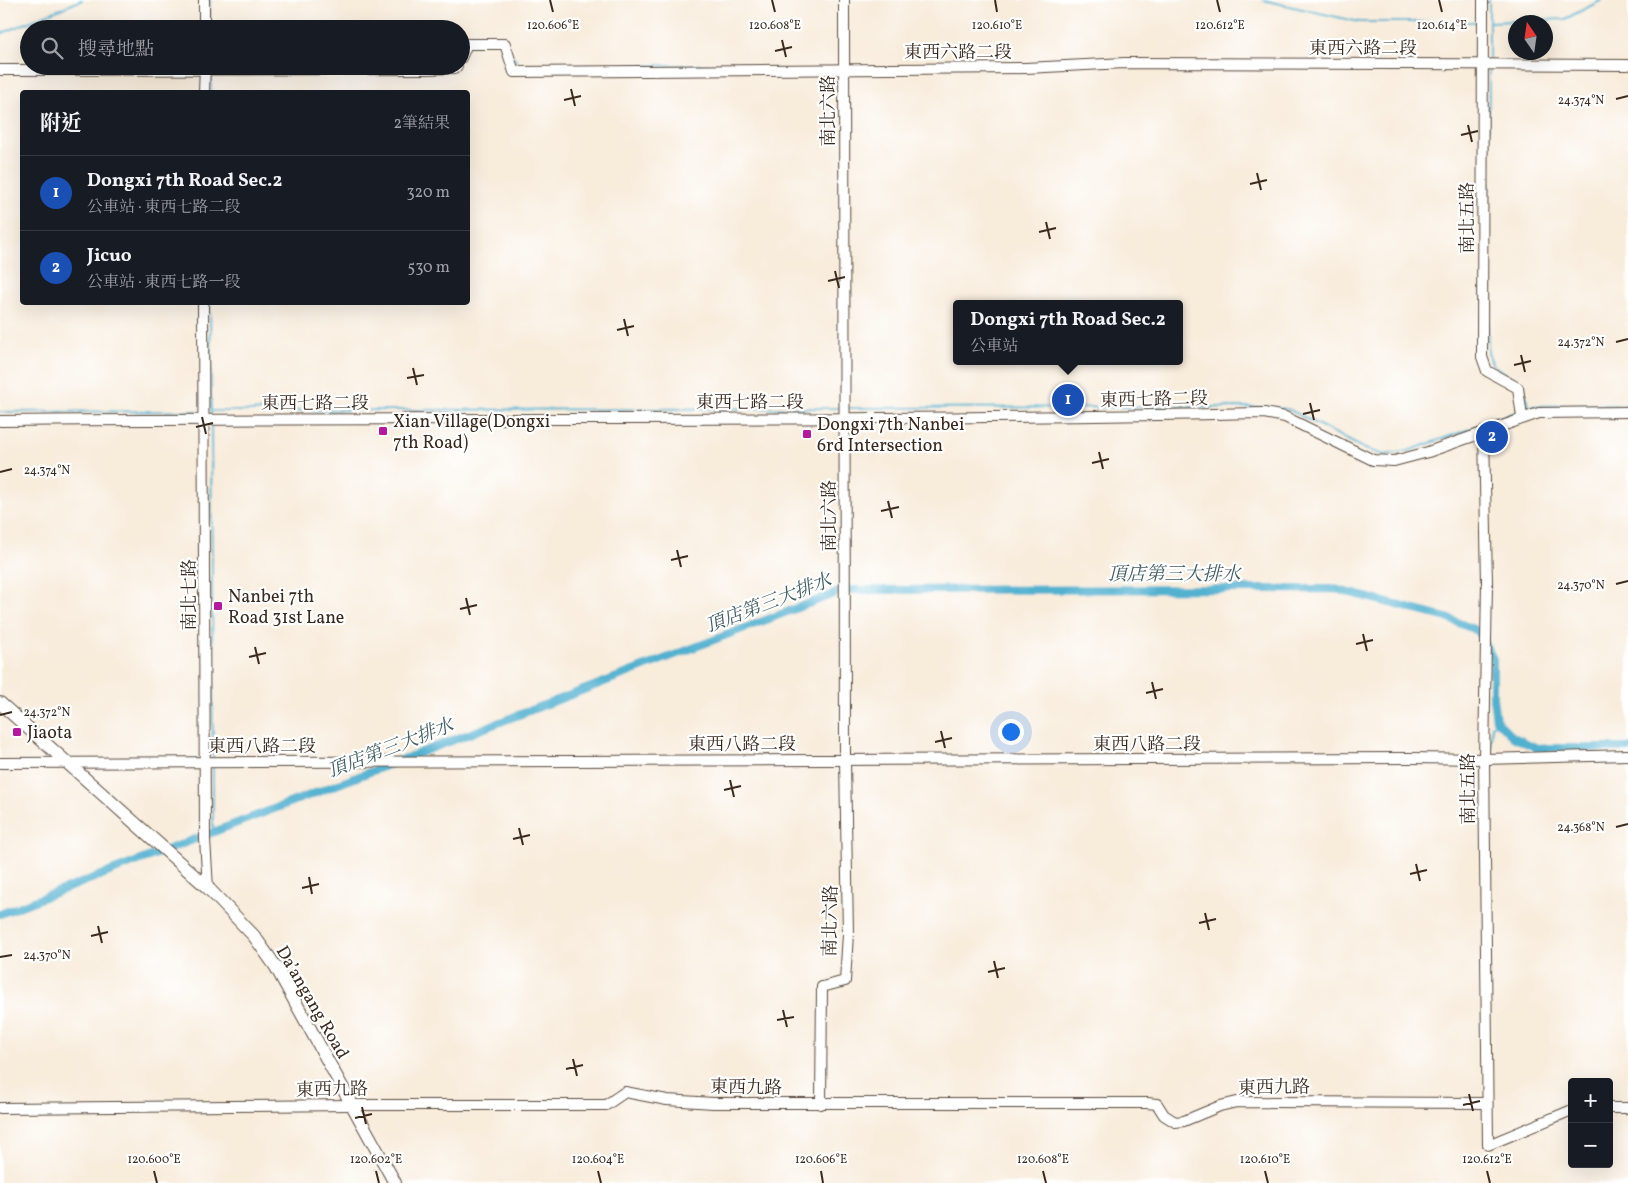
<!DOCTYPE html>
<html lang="zh-TW">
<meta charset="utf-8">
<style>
:root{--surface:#171b24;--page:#20242c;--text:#f1f3f6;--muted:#9ea1a6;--line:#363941;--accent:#d690ce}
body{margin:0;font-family:Vollkorn,"Noto Serif TC",serif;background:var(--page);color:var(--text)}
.controls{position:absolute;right:15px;bottom:15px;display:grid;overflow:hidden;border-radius:5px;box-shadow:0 5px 20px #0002}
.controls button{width:45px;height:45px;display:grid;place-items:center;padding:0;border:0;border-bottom:1px solid var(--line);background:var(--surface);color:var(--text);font:25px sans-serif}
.compass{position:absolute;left:1508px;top:15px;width:45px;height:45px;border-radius:50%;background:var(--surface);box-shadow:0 5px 20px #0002;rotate:347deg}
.you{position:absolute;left:1010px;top:731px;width:18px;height:18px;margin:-12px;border:4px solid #fff;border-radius:50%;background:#1a73e8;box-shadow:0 0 0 8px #1a73e833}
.badge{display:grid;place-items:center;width:32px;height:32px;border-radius:50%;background:var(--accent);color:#fff;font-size:16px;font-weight:700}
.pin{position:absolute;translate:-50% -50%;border:2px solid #fff;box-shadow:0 1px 5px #0006}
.popup{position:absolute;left:953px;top:300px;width:230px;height:65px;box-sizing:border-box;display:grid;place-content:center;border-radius:5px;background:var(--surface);filter:drop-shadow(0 1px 4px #0005);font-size:16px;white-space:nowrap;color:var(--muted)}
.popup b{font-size:19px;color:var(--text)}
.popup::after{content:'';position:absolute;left:50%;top:100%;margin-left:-10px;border:10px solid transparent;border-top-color:var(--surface)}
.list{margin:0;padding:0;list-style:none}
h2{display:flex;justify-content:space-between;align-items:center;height:65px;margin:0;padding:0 20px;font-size:21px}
h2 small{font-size:16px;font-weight:400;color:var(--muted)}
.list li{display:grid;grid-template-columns:32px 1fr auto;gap:15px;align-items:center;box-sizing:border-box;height:75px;padding:0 20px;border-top:1px solid var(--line)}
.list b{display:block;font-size:19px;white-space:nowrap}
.list p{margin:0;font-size:16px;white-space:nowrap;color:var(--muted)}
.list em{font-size:16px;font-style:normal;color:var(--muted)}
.icon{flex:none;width:28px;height:28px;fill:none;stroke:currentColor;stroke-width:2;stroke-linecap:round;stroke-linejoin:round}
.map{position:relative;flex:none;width:1628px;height:1183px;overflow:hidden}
.search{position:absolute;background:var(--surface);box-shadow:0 5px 20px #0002;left:20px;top:20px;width:450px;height:55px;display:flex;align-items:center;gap:12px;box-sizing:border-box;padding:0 18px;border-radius:28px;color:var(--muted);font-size:19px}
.panel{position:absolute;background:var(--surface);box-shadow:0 5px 20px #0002;left:20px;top:90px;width:450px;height:215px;border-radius:5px}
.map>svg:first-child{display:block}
</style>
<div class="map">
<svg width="1628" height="1183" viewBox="0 0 1628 1183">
<rect width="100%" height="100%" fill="#fff"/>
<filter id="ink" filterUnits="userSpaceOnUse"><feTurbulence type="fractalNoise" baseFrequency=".02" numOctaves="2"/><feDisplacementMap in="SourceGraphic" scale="10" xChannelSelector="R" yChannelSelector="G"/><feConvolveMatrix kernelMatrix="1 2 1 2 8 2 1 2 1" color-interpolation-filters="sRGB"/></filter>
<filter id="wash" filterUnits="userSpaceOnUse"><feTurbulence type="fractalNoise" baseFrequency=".0096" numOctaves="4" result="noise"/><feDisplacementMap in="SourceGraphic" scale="20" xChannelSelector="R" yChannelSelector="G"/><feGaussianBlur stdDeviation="1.12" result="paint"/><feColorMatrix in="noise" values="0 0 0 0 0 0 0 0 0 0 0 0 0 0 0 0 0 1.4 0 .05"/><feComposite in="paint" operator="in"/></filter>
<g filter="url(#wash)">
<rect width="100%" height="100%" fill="#f8ecdb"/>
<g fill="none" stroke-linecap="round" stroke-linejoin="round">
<g stroke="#52b1d0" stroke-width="2">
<polyline points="210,0 210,29"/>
<polyline points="1263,0 1359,22 1479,22"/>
<polyline points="1489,0 1489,62"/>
<polyline points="1489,22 1565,19 1602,0"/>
<polyline points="0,34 82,0"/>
<polyline points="514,57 518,66 746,65"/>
<polyline points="1489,69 1488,353 1493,365 1524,385 1528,408"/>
<polyline points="211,92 211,74"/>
<polyline points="210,302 211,415"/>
<polyline points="847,408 1257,407 1288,409 1365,449 1384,455 1408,451 1517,412"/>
<polyline points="1524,409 1533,406 1628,405"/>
<polyline points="210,411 840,408"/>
<polyline points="0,412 197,411"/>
<polyline points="211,422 213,758"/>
<polyline points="1490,756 1492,726 1498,721"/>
<polyline points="213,833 213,765"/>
<polyline points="1490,866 1490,763"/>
</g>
<polyline stroke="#52b1d0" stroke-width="8" points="0,914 844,590 1335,589 1447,618 1478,631 1493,659 1493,698 1496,720 1513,737 1537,748 1628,748"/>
</g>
</g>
<g filter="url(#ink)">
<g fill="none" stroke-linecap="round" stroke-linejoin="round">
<defs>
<g id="minor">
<polyline points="204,0 204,29"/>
<polyline points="1483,0 1482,357 1487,371 1518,388 1522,417"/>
<polyline points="461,58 467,44 505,44 514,72 1026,68 1125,63 1628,65"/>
<polyline points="0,70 427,69 455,68 457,66"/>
<polyline points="204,92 205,66"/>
<polyline points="203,302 205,839 208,888"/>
<path d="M0,421C421,417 843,422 1264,413L1285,417L1373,460L1394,461L1428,452L1539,413L1628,412"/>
<polyline points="1484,432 1487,583 1484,759 1488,1145 1572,1110"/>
<polyline points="0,763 1410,758 1484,759 1628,755"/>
<polyline points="821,1104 822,987 845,981 848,934 845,760 844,0"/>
<polyline points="0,1108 351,1105 606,1105 625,1092 667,1100 713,1103 1147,1103 1157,1104 1164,1115 1175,1122 1184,1121 1220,1106 1237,1102 1486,1103"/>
<polyline points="1609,1108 1628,1108"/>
</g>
<polyline id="major" points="0,703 208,888 254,936 276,967 395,1183"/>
</defs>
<use href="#minor" stroke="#57473a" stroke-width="12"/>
<use href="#major" stroke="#57473a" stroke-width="14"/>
<use href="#minor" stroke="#fff" stroke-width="10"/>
<use href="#major" stroke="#fff" stroke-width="12"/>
</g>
</g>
<path fill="none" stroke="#3b2a1e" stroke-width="2" d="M550,0L553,12M772,0L775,12M995,0L997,12M1217,0L1220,12M1439,0L1442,12M782,40L786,57M775,51L792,47M571,89L575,106M1616,99L1628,96M564,100L581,96M1468,125L1472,142M1461,135L1478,131M1257,173L1261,190M1250,184L1267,180M1046,222L1050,239M1039,232L1056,228M835,271L839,288M828,281L845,277M624,319L628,336M617,330L634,326M1616,342L1628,339M1521,355L1525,372M1514,365L1531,361M413,368L417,385M407,378L424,375M1310,403L1314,420M1303,414L1320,410M202,417L206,434M196,427L213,423M1099,452L1103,469M1092,463L1109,459M0,472L12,469M888,501L892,518M881,511L899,507M677,550L681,567M671,560L688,556M1616,584L1628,581M466,598L470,615M460,609L477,605M1363,634L1367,651M1356,644L1373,640M255,647L259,664M249,657L266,653M1152,682L1156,699M1146,693L1163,689M0,715L12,712M941,731L945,748M935,742L952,738M730,780L734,797M724,790L741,786M1616,827L1628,824M519,828L523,845M513,839L530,835M1416,864L1420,881M1410,874L1427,870M309,877L312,894M302,888L319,884M1205,913L1209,930M1199,923L1216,919M98,926L102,943M91,936L108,932M0,957L12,955M994,961L998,978M988,972L1005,968M783,1010L787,1027M777,1020L794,1017M573,1059L577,1076M566,1069L583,1065M1469,1094L1473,1111M1463,1105L1480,1101M362,1107L366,1124M355,1118L372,1114M154,1171L157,1183M376,1171L379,1183M598,1171L601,1183M821,1171L823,1183M1043,1171L1046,1183M1265,1171L1268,1183M1487,1171L1490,1183"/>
<g fill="#b5179e" stroke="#fff" stroke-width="2">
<rect x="378" y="426" width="10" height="10" rx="2.5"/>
<rect x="802" y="429" width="10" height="10" rx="2.5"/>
<rect x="213" y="601" width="10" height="10" rx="2.5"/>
<rect x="12" y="727" width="10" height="10" rx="2.5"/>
</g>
<g text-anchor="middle" stroke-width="4.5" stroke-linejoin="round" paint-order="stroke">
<g font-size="18" fill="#3b2a1e" stroke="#fff">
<text x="1363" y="54">東西六路二段</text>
<text x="958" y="58">東西六路二段</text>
<text transform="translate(828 111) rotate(-90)" y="6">南北六路</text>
<text transform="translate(1467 218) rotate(-90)" y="6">南北五路</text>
<text transform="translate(1154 399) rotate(-1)" y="6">東西七路二段</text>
<text x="750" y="408">東西七路二段</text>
<text x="315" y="409">東西七路二段</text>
<text transform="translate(829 516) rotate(-90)" y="6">南北六路</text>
<text transform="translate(189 595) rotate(-90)" y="6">南北七路</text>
<text x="742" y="750">東西八路二段</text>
<text x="1147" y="750">東西八路二段</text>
<text x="262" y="752">東西八路二段</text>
<text transform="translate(1468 789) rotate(-90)" y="6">南北五路</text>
<text transform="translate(830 921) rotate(-89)" y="6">南北六路</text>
<text transform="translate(313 1002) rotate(60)" y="6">Da’angang Road</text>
<text transform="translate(746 1087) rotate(1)" y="6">東西九路</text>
<text transform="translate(1274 1087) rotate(-1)" y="6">東西九路</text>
<text transform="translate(332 1089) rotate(-1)" y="6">東西九路</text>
</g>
<g font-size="18" fill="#3b2a1e" stroke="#fff" text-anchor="start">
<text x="393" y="427">Xian Village(Dongxi<tspan x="393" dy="21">7th Road)</tspan></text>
<text x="817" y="430">Dongxi 7th Nanbei<tspan x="817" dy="21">6rd Intersection</tspan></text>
<text x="228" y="602">Nanbei 7th<tspan x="228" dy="21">Road 31st Lane</tspan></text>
<text x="27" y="738">Jiaota</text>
</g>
<g font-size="19" font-style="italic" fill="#446065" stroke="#fff">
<text x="1174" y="580">頂店第三大排水</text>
<text transform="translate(768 602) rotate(-21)" y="7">頂店第三大排水</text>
<text transform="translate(390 747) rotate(-21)" y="7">頂店第三大排水</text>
</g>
</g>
<g font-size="12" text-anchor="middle" fill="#3b2a1e" stroke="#fff" stroke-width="4.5" stroke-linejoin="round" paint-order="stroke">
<text x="553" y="29">120.606°E</text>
<text x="775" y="29">120.608°E</text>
<text x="997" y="29">120.610°E</text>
<text x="1220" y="29">120.612°E</text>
<text x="1442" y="29">120.614°E</text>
<text x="1581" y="104">24.374°N</text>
<text x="1581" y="346">24.372°N</text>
<text x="47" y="474">24.374°N</text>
<text x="1581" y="589">24.370°N</text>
<text x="47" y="716">24.372°N</text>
<text x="1581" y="831">24.368°N</text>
<text x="47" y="959">24.370°N</text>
<text x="154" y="1163">120.600°E</text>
<text x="376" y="1163">120.602°E</text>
<text x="598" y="1163">120.604°E</text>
<text x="821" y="1163">120.606°E</text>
<text x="1043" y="1163">120.608°E</text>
<text x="1265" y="1163">120.610°E</text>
<text x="1487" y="1163">120.612°E</text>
</g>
</svg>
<div class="controls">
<button>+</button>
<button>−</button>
</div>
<svg class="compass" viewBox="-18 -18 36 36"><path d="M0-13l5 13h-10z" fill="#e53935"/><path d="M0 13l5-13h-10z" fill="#9ea1a6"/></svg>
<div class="you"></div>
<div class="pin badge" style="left:1068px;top:400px;background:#1a4fb4">1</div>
<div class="popup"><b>Dongxi 7th Road Sec.2</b>公車站</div>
<div class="pin badge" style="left:1492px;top:437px;background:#1a4fb4">2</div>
<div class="search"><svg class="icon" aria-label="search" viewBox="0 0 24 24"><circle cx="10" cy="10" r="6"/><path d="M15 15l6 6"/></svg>搜尋地點</div>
<section class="panel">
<h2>附近<small>2筆結果</small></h2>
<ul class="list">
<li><span class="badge" style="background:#1a4fb4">1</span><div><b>Dongxi 7th Road Sec.2</b><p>公車站 · 東西七路二段</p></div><em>320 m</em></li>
<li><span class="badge" style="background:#1a4fb4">2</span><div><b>Jicuo</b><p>公車站 · 東西七路一段</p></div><em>530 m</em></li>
</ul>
</section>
</div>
